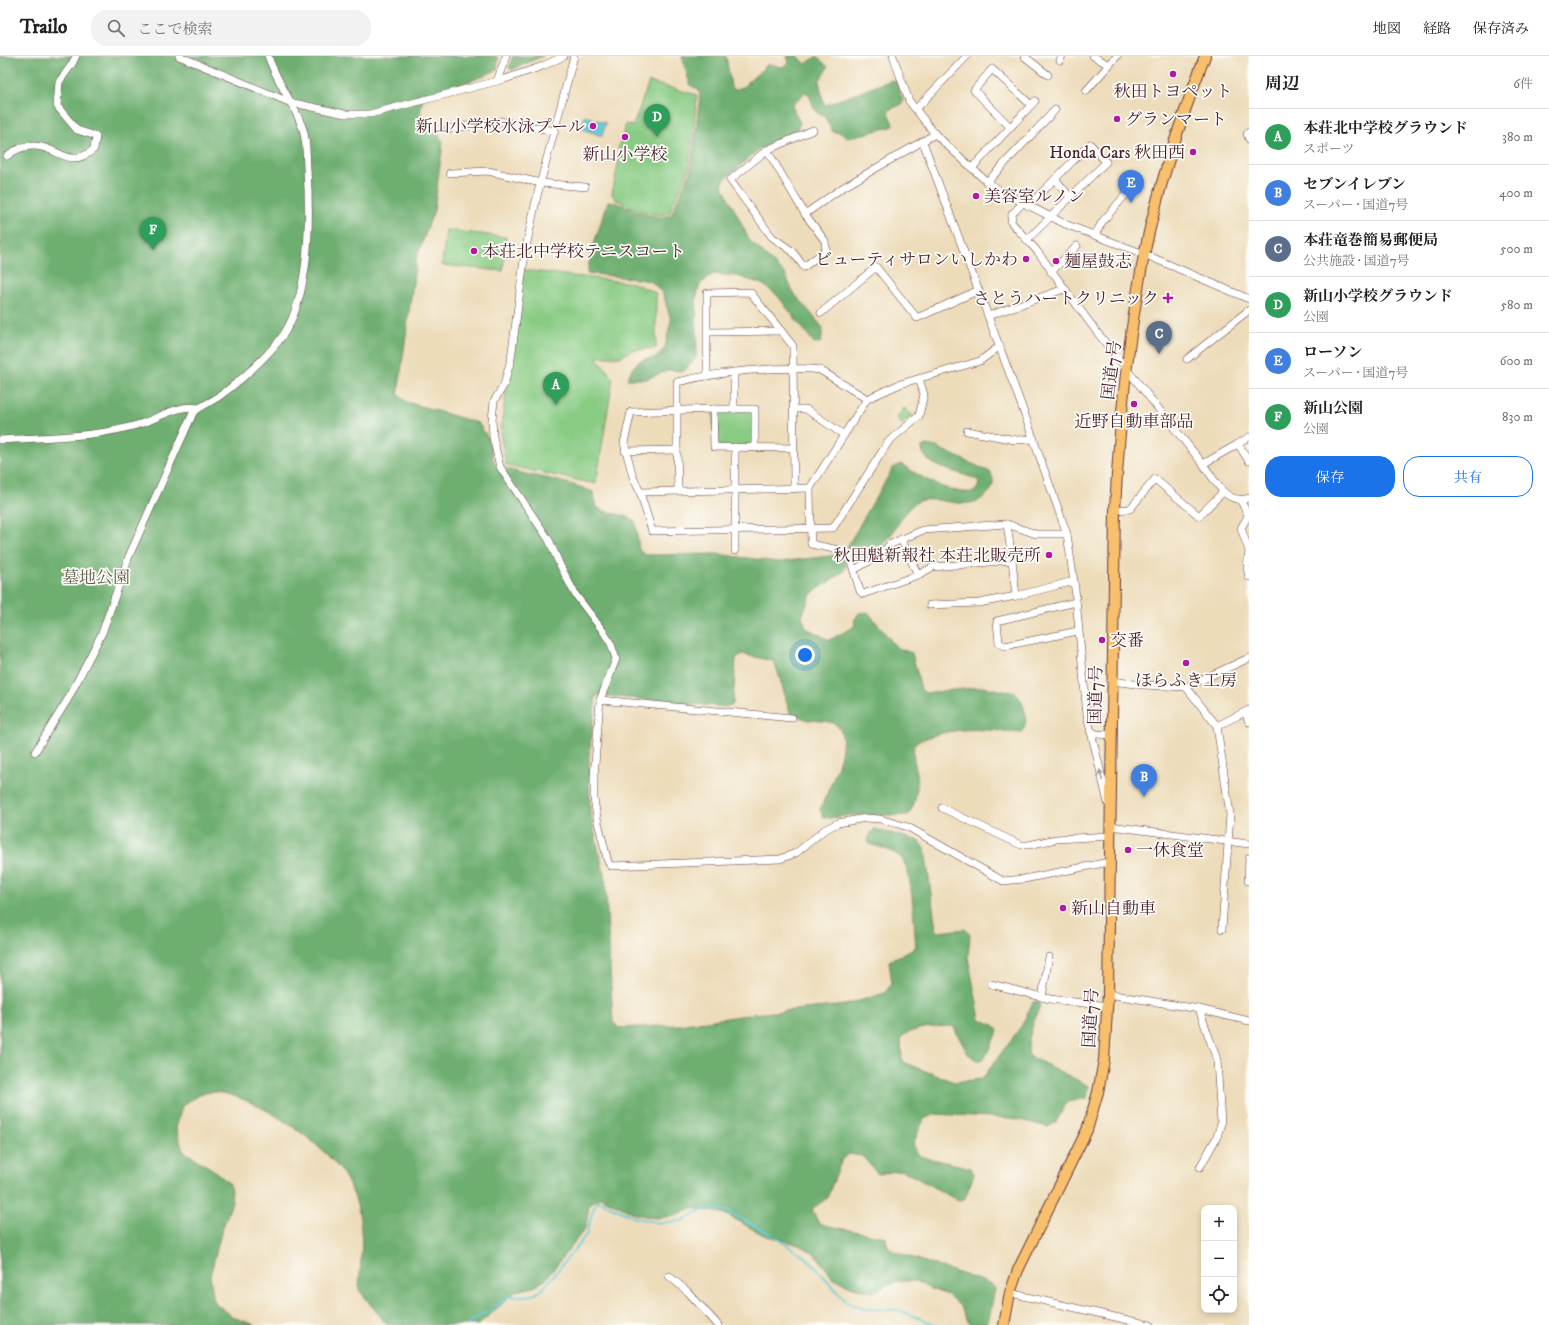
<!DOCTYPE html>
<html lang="ja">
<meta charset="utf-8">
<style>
:root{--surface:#fff;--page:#f2f2f2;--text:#202124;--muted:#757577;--line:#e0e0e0;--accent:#1a73e8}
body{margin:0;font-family:"IM FELL DW Pica","Noto Serif JP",serif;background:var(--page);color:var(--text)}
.controls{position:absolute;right:12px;bottom:12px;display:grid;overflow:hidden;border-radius:8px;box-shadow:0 2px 6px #0003}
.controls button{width:36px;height:36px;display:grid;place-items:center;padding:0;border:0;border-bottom:1px solid var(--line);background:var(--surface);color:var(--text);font:20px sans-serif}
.you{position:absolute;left:805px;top:599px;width:14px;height:14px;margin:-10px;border:3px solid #fff;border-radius:50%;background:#1a73e8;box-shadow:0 0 0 6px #1a73e833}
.badge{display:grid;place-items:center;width:26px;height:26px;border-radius:50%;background:var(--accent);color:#fff;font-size:13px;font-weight:700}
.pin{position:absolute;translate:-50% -33px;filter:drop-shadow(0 1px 2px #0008)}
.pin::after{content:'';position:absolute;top:21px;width:14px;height:12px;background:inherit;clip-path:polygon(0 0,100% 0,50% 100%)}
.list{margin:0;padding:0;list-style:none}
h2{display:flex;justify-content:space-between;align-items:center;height:52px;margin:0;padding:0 16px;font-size:17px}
h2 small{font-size:13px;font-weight:400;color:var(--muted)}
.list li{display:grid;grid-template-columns:26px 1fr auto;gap:12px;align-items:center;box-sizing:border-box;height:56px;padding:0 16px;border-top:1px solid var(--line)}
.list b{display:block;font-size:15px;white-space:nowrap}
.list p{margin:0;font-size:13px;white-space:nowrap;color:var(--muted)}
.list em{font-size:13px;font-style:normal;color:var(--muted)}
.actions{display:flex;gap:8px;padding:12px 16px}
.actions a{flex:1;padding:9px 0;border:1px solid var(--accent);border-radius:16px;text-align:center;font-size:14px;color:var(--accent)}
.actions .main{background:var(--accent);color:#fff}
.icon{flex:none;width:22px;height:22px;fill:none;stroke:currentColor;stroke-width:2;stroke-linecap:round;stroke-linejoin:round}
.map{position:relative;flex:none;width:1249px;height:1269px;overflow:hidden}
header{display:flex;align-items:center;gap:24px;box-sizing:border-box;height:56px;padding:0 20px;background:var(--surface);border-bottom:1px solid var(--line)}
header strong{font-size:19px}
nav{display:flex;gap:22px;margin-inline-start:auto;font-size:14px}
.search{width:280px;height:36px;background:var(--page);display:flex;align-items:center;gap:10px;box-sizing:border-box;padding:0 14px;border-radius:16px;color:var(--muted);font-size:15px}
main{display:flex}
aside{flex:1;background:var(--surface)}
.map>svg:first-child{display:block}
</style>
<header>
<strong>Trailo</strong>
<div class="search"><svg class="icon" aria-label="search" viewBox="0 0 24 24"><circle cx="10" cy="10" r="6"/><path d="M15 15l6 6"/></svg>ここで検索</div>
<nav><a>地図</a><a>経路</a><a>保存済み</a></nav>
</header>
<main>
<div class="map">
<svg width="1249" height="1269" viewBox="0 0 1249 1269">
<rect width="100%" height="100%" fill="#fdfcf7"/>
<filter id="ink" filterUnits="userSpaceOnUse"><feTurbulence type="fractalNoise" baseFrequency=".025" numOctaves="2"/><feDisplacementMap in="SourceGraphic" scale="8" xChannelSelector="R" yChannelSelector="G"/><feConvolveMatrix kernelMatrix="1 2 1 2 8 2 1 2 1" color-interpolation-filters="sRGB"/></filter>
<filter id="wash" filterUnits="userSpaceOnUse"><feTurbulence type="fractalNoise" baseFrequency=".012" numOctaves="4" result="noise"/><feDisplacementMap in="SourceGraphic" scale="16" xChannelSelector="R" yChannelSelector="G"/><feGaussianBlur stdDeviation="0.9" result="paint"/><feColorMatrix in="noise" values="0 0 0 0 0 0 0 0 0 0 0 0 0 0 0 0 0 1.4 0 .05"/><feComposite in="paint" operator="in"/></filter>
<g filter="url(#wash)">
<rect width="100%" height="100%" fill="#eddcba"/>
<g fill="#88cb83" stroke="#697557">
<path d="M649,26L697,39L689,113L669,157C654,163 631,150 616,144L612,138L621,94L618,93L626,68L633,70Z"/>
<polygon points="446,174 506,181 503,215 442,209"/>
<polygon points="523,214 633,227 656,237 656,292 631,294 621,301 596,301 613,322 596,428 506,409 501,382 502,365"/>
<polygon points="904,352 913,360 902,368 897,362"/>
<polygon points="713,353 755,353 755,391 714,391"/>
</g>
<g fill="#6eaf71" stroke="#5c674e">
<path d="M0,0H496L498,2L497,14L476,23L424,41C417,58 420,73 438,78L443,86L434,154L416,203L398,339L407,346L478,367L487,380L495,409C527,421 562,422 593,436C594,440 594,445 596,449C600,458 625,457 635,465L639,494L645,499L716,498L778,506L838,499L844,502L846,511L843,516L811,538L802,560L806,572L829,584L854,571L855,563L859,557L868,556L897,592L912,597L921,633L925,637L982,631L1016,637C1025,648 1029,664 1022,677C983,673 951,669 915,687C911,699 915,706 917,718C918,730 916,750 908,759H851L830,762L823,761L820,753C827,737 856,681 835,668C828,664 815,665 808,664C802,662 796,659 790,657L778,616L773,605L742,598L736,602L733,648L725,651L596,639L589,700L590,757L605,822L613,966L619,972L678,969L754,958L845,949L885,937L892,927L889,905L916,891C914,873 913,815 902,803C895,794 879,791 869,788L868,780L874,773L917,784L925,793L936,874L938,876L965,873L970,879L968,901L980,963L994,969L998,975L985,1001L978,1005L968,998L953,970C935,971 916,970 901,981L902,1006L954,1026L982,1023L1022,969L1033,946H1038L1040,949C1035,964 1025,985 1029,1000L1089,1030L1087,1042L1067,1046L1056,1066L1048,1071L1012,1062L935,1058L924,1063L913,1088L919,1100L971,1112L974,1118L965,1142L959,1145L902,1114L878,1118L862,1100L849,1098L842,1103L827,1142L812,1153L819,1168L885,1181L888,1190L893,1195L991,1228L995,1232L989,1263L984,1269H970L961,1251L948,1239L930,1233L916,1225H898L872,1236L846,1229L831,1220L816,1198L799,1189L764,1179L723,1157L692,1152L675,1160L656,1162L635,1158L600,1141L589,1150L586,1171L545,1224L534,1231L516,1235L478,1269H387L359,1234C361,1201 366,1166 352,1135C348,1127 344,1117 338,1111C314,1081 251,1037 212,1036C201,1036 191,1044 182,1050L176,1072L183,1095L212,1113L230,1128L232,1146L221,1177L210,1220L214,1246L233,1261L255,1269H0Z"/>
<polygon points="513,0 543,0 511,14 509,11"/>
<path d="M682,0H726L731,31L735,34L744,30L767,9C777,6 779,16 789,7L787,0H797L806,8L817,0L828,11L819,25L824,48L826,49L892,24L896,26L903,45L902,48L889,54L888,57L893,68L891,71L847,82L839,76H833L824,60C814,58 812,46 809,38L805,36L792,50L800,67L796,75L759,93L725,123L722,129L750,185L785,218L793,236L823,272L821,286L815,288L777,239L762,228L737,220L713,218L700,228L696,242L697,291L695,304L684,315L669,314L646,323H627C633,309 638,302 655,302L665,292L671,264L663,238L652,226L645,224L587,217L591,197L608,145C627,148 653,167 671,159L691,114L700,39L698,33L690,29Z"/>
<path d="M926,389L936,391L990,416C994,422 994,430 990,435C972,458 946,441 923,444C899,447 893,501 855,504L851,494L847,491L893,412L901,408C923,422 947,438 974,436L978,431L979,425C963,415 922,413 922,391Z"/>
</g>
<polygon fill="#59c6d2" stroke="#52727e" points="585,60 606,67 602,80 580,72"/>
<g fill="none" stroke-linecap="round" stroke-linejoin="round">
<path stroke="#59c6d2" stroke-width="2" d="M468,1269L471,1265L491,1254L508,1241L533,1239L542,1234L586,1179C591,1169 591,1150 599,1145L636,1162L660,1167L681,1165L704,1153L727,1155L770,1178L807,1202L848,1247L864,1253L898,1254L937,1269"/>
</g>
</g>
<g filter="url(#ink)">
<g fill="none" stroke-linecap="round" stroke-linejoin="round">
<defs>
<g id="minor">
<polyline points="179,0 289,46 345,58 370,58 505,23 543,10 564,0"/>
<polyline points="574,0 537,140 525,196 511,303 504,329 494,345 492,364 493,381 500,411 549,484 559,507 575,538 603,575 611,588 616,603 600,644 594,721 594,743 597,762 608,806 611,810 780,803 796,797 824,774 838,767 866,762 880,763 908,771 1003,825 1024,823 1109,806"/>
<polyline points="893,0 909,45 935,78 987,126 1002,136 1065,168 1144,198 1249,243"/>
<polyline points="1024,0 1048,19"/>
<polyline points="1093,0 1109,9"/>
<polyline points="1060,4 1062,0"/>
<polyline points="497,25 506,0"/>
<polyline points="1086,35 1117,0"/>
<polyline points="916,53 967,0"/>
<polyline points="1010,71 974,34 992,13 1031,49"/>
<polyline points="448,73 500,65 555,75"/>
<polyline points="1249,76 1247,78 1249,83"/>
<polyline points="923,86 1022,351 1067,478 1075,533 1087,659 1108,747"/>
<polygon points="767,94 805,158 825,185 826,194 804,211 792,195 772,181 730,124"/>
<polyline points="767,94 813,74"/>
<path d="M7,100C17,92 29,88 42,91C62,96 72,112 94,93L96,80L77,74L57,50L59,26L72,8L76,0"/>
<polyline points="972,112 1035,45"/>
<polyline points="450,117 488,115 541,127 585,131"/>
<polyline points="1055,123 1070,141"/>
<polyline points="987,126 1055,54"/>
<path d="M1023,147L1012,158L1011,166L1037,195L1096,275L1203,408C1215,424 1226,450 1249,442"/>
<polyline points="805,158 842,132 935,78"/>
<polyline points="1095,179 1102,166 1128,136"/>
<polyline points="1027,184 1106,106 1090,88 1028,150"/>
<polyline points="1051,216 1077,190"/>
<polyline points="821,257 876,211 917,262 979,234"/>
<polyline points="988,260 1064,233"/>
<polyline points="708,276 781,275"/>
<polyline points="1000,290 980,305 900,328 867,343 810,432 811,488 848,496 860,535 863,538 918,519 933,511 1012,504 1016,540 1074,525"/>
<polyline points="1187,303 1249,254"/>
<polyline points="734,316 734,353"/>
<polyline points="707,320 707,237 750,236 793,290 794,433"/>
<polyline points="713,353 755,353 755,391"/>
<polyline points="793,353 806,353 844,379"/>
<polyline points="967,375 1016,384 1034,383"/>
<polyline points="1249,381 1238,388 1249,405"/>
<path d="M0,384C47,381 98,382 143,367C160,361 180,348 198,352"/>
<polyline points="735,391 735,495"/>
<polyline points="793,392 714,391 713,353 631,356 624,387 633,421 640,436 810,432"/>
<polyline points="625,395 677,394"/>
<polyline points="1203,408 1238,388"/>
<path d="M678,434L677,394V326C721,316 767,311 812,313L820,314L867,343"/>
<polyline points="640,436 652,475 833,472 889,385 919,360 924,338 919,323"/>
<polyline points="1241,445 1249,461"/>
<polyline points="1115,454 1130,453 1155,423 1199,460 1223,436"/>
<polyline points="1248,460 1241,472 1249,495 1247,511 1249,521"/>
<polyline points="1007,468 1012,504"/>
<polyline points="901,483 918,519"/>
<polyline points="854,514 880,499 889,489 923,474 1007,468 1036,478 1067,478"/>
<polyline points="1076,546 997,565 999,587 1005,590 1078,575"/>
<polyline points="930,549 979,547 1016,540"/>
<polyline points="1111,625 1143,629 1186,631 1249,602"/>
<polyline points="1186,631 1217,670 1230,759 1222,873"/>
<polyline points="600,644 792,662"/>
<polyline points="1245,656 1249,666"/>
<polyline points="1217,670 1249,654"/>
<polyline points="1090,675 1097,678 1111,679"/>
<path d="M35,696L68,643L102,577L129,500L193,357C201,349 212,346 221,339C241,324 262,305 278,286C311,247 310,161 307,113C306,98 307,81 301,68C292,45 276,24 268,0"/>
<polyline points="942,752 1021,789 1029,789 1056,783 1110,780"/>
<polyline points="1110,770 1249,788"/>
<polyline points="1248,825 1249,802"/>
<polyline points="991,928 1050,943 1108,950"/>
<polyline points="1108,938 1199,953 1249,965"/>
<polyline points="1042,941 1049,901"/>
<polyline points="1199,953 1217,1004 1221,1067 1217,1081 1200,1111"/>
<polyline points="669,1220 688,1236 718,1269"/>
<polyline points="1010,1237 1150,1269"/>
</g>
<path id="highway" d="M1004,1269L1010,1237L1018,1214L1087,1074L1098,1036L1104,1004L1108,938L1115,454C1119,369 1128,283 1144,199C1158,131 1180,65 1205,0"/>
</defs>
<use href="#minor" stroke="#623b40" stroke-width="8"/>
<use href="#highway" stroke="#623b40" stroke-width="12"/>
<use href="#minor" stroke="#fff" stroke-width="7"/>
<use href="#highway" stroke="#f8bf6c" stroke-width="10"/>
</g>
<defs><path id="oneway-solid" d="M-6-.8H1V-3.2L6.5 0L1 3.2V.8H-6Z"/></defs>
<use fill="#ae9aa0" href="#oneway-solid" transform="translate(1101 719) rotate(-104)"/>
</g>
<g fill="#b5179e" stroke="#fdfcf7" stroke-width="1.5">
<circle cx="1173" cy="18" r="4"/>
<circle cx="1117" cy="63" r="4"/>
<circle cx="593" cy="70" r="4"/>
<circle cx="625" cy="81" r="4"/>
<circle cx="1193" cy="96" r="4"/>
<circle cx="976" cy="140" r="4"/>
<circle cx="474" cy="195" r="4"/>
<circle cx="1026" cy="203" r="4"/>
<circle cx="1056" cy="205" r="4"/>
<path d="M1166 236h4v4h4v4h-4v4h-4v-4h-4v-4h4z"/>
<circle cx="1134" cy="348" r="4"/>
<circle cx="1049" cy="499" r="4"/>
<circle cx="1102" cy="584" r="4"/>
<circle cx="1186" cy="607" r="4"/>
<circle cx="1128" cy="794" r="4"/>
<circle cx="1063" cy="852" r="4"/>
</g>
<g text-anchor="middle" stroke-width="3.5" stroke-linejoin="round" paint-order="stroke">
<g font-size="17" fill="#4a1f2b" stroke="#fdfcf7" text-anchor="start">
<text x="1173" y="41" text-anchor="middle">秋田トヨペット</text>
<text x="1125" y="69">グランマート</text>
<text x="585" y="76" text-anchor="end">新山小学校水泳プール</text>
<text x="1185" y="102" text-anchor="end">Honda Cars 秋田西</text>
<text x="625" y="104" text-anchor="middle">新山小学校</text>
<text x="984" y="146">美容室ルノン</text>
<text x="482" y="201">本荘北中学校テニスコート</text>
<text x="1018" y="209" text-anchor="end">ビューティサロンいしかわ</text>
<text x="1064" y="211">麺屋鼓志</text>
<text x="1159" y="248" text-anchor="end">さとうハートクリニック</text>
<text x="1134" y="371" text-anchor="middle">近野自動車部品</text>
<text x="1041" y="505" text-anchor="end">秋田魁新報社 本荘北販売所</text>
<text x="1110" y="590">交番</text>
<text x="1186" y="630" text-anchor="middle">ほらふき工房</text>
<text x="1136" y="800">一休食堂</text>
<text x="1071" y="858">新山自動車</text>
</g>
<g font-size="17" fill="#4a1f2b" stroke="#fdfcf7">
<text transform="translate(1111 314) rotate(-83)" y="6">国道7号</text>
<text transform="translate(1095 639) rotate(-89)" y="6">国道7号</text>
<text transform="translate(1090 962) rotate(-87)" y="6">国道7号</text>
</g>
<g font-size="17" fill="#605b4a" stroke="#fdfcf7">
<text x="96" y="527">墓地公園</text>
</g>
</g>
</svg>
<div class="controls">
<button>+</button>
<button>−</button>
<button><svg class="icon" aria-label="locate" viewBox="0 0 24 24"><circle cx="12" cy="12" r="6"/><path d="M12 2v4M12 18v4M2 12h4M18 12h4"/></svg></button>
</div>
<div class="you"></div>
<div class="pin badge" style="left:556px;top:349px;background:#2e9e5b">A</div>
<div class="pin badge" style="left:1144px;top:741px;background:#3f7fe0">B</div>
<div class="pin badge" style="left:1159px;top:298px;background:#5c6f8a">C</div>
<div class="pin badge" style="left:657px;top:81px;background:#2e9e5b">D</div>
<div class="pin badge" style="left:1131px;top:147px;background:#3f7fe0">E</div>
<div class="pin badge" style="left:153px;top:194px;background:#2e9e5b">F</div>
</div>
<aside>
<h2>周辺<small>6件</small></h2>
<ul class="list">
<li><span class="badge" style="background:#2e9e5b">A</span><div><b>本荘北中学校グラウンド</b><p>スポーツ</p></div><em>380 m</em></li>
<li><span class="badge" style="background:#3f7fe0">B</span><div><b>セブンイレブン</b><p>スーパー · 国道7号</p></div><em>400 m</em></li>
<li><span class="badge" style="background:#5c6f8a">C</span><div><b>本荘竜巻簡易郵便局</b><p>公共施設 · 国道7号</p></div><em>500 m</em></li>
<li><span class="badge" style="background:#2e9e5b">D</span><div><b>新山小学校グラウンド</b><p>公園</p></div><em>580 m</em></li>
<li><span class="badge" style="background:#3f7fe0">E</span><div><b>ローソン</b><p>スーパー · 国道7号</p></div><em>600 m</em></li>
<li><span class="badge" style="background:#2e9e5b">F</span><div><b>新山公園</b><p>公園</p></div><em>830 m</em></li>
</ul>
<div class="actions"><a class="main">保存</a><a>共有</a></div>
</aside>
</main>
